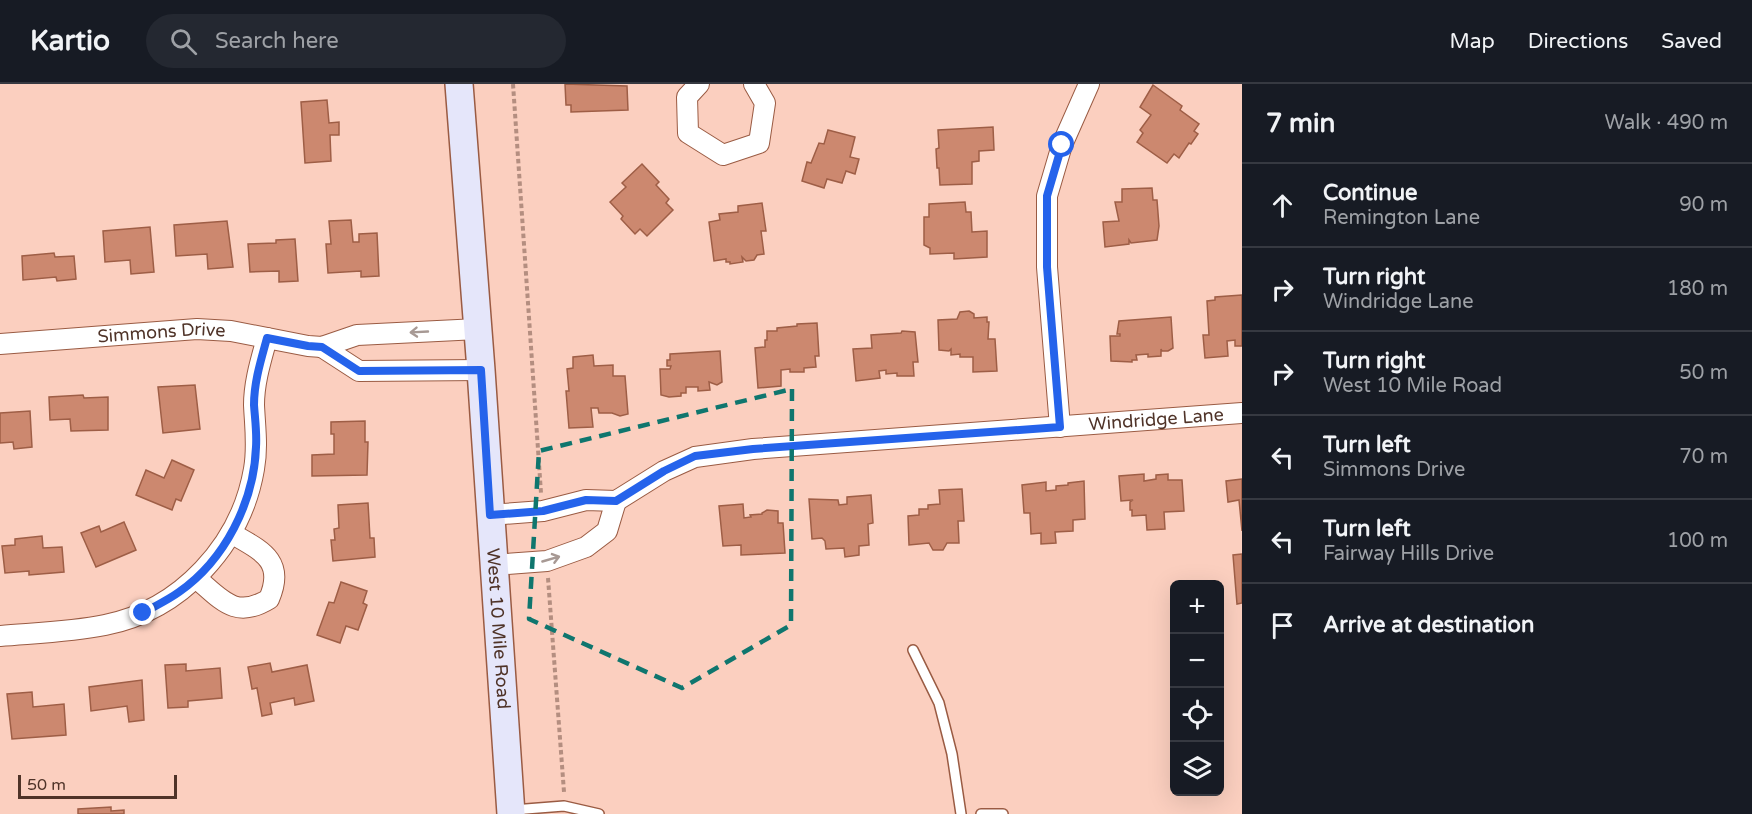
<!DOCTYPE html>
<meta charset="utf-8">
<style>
:root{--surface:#171b24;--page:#242831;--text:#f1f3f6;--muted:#9ea1a6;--line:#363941}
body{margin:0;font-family:"Varela Round",sans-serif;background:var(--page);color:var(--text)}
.controls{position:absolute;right:18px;bottom:18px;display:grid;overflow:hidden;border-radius:9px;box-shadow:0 6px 24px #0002}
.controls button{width:54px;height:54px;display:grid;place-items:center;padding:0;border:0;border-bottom:2px solid var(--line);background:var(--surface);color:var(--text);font:30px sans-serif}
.scale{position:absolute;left:18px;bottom:15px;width:159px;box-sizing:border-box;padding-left:6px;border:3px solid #4f3328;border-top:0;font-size:16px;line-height:21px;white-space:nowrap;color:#4f3328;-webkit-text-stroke:4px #fbcfbf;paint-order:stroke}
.stop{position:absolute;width:18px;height:18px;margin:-14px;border:4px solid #2563eb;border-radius:50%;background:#fff}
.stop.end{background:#2563eb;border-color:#fff;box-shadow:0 2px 6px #0008}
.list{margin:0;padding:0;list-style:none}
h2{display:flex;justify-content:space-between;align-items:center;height:78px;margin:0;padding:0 24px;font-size:26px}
h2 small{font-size:20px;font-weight:400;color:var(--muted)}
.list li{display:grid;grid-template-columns:39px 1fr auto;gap:18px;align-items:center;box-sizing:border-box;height:84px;padding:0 24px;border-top:2px solid var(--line)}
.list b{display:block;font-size:22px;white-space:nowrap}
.list p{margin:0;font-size:20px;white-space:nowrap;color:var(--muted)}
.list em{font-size:20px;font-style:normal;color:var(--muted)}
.icon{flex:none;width:33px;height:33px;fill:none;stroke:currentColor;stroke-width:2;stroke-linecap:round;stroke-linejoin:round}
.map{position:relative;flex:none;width:1242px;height:730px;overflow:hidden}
header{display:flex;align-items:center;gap:36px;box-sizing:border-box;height:84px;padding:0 30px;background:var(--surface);border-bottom:2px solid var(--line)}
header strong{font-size:28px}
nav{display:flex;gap:33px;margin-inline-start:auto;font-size:21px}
.search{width:420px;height:54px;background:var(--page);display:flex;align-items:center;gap:15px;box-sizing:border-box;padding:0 21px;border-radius:33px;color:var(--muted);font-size:22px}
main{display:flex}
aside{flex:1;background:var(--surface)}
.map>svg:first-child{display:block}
</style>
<header>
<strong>Kartio</strong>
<div class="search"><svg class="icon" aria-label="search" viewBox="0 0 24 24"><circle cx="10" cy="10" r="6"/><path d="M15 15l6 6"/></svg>Search here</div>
<nav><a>Map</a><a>Directions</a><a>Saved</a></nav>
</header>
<main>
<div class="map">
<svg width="1242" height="730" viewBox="0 0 1242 730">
<rect width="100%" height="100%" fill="#fbcfbf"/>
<g fill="#cc886f" stroke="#9e5e46" stroke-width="1.5">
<polygon points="565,0 627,2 628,26 571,28 571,21 566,21"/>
<polygon points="1153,1 1182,22 1180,26 1199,40 1194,47 1198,50 1191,60 1189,59 1179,74 1174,70 1167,79 1137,58 1143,49 1140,46 1151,31 1140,23"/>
<polygon points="327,16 329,39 339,38 339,51 330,51 331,77 305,79 301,18"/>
<polygon points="993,43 994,66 979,67 979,77 972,78 972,100 940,101 939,84 937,84 936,65 939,64 938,46"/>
<polygon points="828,46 855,53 850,73 859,75 855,90 846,87 842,99 827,95 824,104 802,97 807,78 811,79 819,59 824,60"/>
<polygon points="642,80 659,98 656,101 669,115 666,119 673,126 647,152 640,145 635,150 621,135 623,132 610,118 626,103 622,99"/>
<polygon points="1152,104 1153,116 1157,116 1159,142 1157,156 1131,159 1129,156 1129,160 1105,163 1103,138 1119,137 1115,118 1122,118 1122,105"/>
<polygon points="965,118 966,128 971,128 972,148 987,147 987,173 954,175 954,169 930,170 930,164 924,161 924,133 929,133 929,120"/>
<polygon points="762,119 766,147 761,147 764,170 757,171 754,176 746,177 742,173 743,178 730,180 730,178 726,178 726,175 714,177 709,138 720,136 719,130 738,128 738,122"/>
<polygon points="351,136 353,158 359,158 359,150 377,149 379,192 361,193 361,187 328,189 326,160 331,160 329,137"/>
<polygon points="227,137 233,183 208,185 207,170 176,172 174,141"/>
<polygon points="150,143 154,188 131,190 130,176 105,178 103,147"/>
<polygon points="295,155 298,197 279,198 279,187 250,188 248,160 276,159 276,156"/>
<polygon points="54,169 55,173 74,172 76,195 57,197 56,193 23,196 22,172"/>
<polygon points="1242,211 1242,262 1235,262 1235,256 1227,257 1228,272 1205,274 1203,251 1209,251 1207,217 1215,216 1215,213"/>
<polygon points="969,227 974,230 974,234 987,233 987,238 989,238 988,255 995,255 997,287 973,288 973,273 960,273 960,270 951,271 951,265 949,267 939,266 938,236 957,235 960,228"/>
<polygon points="1171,233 1173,264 1168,267 1162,267 1161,265 1161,272 1148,273 1148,270 1136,271 1137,276 1132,276 1132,278 1111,277 1110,252 1120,252 1120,250 1117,250 1119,237"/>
<polygon points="817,239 819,272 815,272 816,283 804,284 804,288 790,288 790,285 781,286 781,302 758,304 755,264 765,263 765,256 767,256 767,247 777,247 777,244 797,242 797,240"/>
<polygon points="902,247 915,248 918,278 913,278 914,292 897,292 897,289 886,290 886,286 879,287 880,294 856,297 853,265 872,264 871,251 901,249"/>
<polygon points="720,267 722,298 717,301 709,298 710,306 698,307 698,303 686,303 686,309 681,309 681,312 669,313 661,311 660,285 670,285 671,282 667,282 667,276 670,276 670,270"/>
<polygon points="593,271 594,282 613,281 613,292 625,292 628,330 620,332 612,329 599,329 598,324 591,324 593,343 569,344 566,307 569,307 567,285 573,284 573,273"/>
<polygon points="195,301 200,345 163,349 158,303"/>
<polygon points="83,311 84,314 108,313 108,346 71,347 70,335 50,336 49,313"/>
<polygon points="30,327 32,363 14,365 13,358 0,359 0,329"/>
<polygon points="365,337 365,358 368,358 367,391 312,392 312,371 334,370 334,350 331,350 331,338"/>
<polygon points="172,376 194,386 181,417 176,415 172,426 136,411 146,386 164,394"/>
<polygon points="1144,390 1144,397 1156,395 1156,391 1168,390 1168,396 1182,396 1184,427 1164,428 1165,445 1147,446 1146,431 1132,432 1132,426 1130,426 1130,418 1133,416 1121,417 1119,392"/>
<polygon points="1242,395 1242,447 1239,416 1228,418 1226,397"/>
<polygon points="1084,397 1085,435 1073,436 1073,447 1055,448 1056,459 1041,460 1041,449 1031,450 1030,429 1024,429 1022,401 1046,398 1046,407 1056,406 1056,402 1068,401 1068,399"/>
<polygon points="962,405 964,437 958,437 959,459 947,459 943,466 933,466 929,459 909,461 908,432 919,431 919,425 928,425 928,421 940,420 939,406"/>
<polygon points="871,411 873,439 868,440 869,461 859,462 859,471 845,473 844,464 826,465 825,457 822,454 812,455 809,415 838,416 839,421 847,420 847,413"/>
<polygon points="368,419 370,454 374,454 375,473 333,477 331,456 335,456 334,445 339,444 338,421"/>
<polygon points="743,420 744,434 751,433 750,431 762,430 762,429 767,426 778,427 778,439 783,439 785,469 741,471 741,461 723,462 719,422"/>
<polygon points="124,438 136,466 96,483 81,449 99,442 101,448"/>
<polygon points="42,452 43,464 62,463 64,488 29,491 29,487 5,489 2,462 15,461 15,455"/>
<polygon points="1242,470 1242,519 1237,520 1233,471"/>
<polygon points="341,498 367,507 363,519 367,521 358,546 346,542 340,559 317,551 329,518 334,519"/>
<polygon points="270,579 272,588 307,581 314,617 295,621 294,614 270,619 272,630 262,632 257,604 252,605 248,583"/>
<polygon points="186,580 186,587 220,584 222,614 188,617 188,623 168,624 165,581"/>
<polygon points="142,596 144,636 129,638 127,622 91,627 89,603"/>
<polygon points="32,608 33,623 64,620 66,651 12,655 7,610"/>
<polygon points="111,723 111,727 124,726 124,730 78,730 78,725"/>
</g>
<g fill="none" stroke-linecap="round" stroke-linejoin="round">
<defs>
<g id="lane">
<polyline points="913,566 939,619 952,670 961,730"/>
<polyline points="513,726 564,722 599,730"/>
<polyline points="981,730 1003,730"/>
</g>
<g id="street">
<polyline points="699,0 687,13 688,49 723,71 759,59 765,19 754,0"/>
<path id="s1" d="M0,260L197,245L231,247L308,262L322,263L357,251L478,245"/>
<polyline points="322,263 359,287 481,286"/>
<polyline points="1060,343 1047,183 1047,112 1062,61 1089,0"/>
<path id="s2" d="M490,431L543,427L586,416L616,417L664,387L695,373L753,365L1242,329"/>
<polyline points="493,481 547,477 586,463 607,447 616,417"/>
<path d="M196,494C221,515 235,536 269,515C286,476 260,466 231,449"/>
<path d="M0,552C35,549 71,548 105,541C181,526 241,461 254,385C258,363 255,343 254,321C254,298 261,276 267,254"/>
</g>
<g id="secondary">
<path id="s3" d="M459,0L481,286L511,730"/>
</g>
</defs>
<use href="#lane" stroke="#9a5b43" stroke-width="12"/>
<use href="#street" stroke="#9a5b43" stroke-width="22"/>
<use href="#secondary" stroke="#9a5b43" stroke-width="30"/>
<g stroke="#b48e80" stroke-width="4" stroke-dasharray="4.5 3" stroke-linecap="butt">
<polyline points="513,0 541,409"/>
<polyline points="548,494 564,708"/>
</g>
<use href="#lane" stroke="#fff" stroke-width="9"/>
<use href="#street" stroke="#fff" stroke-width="20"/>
<use href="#secondary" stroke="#e5e6fa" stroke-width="27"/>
</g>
<defs><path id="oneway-shaft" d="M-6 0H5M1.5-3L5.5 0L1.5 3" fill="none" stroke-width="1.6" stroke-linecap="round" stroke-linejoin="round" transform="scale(1.5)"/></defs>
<g stroke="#a79994">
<use href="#oneway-shaft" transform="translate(419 248) rotate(177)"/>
<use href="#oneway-shaft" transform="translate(551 475) rotate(-16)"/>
</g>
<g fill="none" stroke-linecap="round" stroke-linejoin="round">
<path stroke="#2563eb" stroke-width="8" d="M143,529C155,522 168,516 179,508C225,476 254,418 256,363C257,349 255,335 254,321C254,298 261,276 267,254L308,262L322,263L359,287L481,286L490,431L543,427L586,416L616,417L664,387L695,372L753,365L1060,343L1047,183V112L1062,61"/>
</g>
<path fill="none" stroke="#0f766e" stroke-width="4.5" stroke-dasharray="12 8" stroke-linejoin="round" d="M792,305L791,541L682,604L529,535L539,367Z"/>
<g text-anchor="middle" stroke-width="6" stroke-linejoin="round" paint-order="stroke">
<g font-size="18" fill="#4f3328" stroke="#fbcfbf">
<text dy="6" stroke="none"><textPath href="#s1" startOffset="162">Simmons Drive</textPath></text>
<text dy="6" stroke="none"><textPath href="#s2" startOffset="681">Windridge Lane</textPath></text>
<text dy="6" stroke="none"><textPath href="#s3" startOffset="546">West 10 Mile Road</textPath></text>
</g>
</g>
</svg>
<div class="controls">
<button>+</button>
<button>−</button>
<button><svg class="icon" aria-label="locate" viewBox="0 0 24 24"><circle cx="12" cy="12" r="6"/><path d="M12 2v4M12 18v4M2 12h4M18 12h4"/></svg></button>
<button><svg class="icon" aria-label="layers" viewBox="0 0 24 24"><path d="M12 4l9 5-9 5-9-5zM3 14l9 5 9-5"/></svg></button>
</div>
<div class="scale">50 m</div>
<div class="stop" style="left:1062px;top:61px"></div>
<div class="stop end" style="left:143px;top:529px"></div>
</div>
<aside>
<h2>7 min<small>Walk · 490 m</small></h2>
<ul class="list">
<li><svg class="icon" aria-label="ahead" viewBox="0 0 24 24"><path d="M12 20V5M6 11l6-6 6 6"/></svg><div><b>Continue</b><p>Remington Lane</p></div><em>90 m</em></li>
<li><svg class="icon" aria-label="right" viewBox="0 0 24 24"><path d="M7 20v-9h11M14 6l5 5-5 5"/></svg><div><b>Turn right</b><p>Windridge Lane</p></div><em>180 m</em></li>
<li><svg class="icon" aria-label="right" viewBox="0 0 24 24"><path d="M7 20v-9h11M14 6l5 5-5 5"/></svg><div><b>Turn right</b><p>West 10 Mile Road</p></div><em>50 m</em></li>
<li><svg class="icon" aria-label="left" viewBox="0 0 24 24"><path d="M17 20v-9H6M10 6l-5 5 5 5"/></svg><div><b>Turn left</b><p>Simmons Drive</p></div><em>70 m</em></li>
<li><svg class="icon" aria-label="left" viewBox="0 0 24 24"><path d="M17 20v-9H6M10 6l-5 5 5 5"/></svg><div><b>Turn left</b><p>Fairway Hills Drive</p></div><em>100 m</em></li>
<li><svg class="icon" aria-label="arrive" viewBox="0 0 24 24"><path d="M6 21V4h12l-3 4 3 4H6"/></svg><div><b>Arrive at destination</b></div></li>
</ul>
</aside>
</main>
